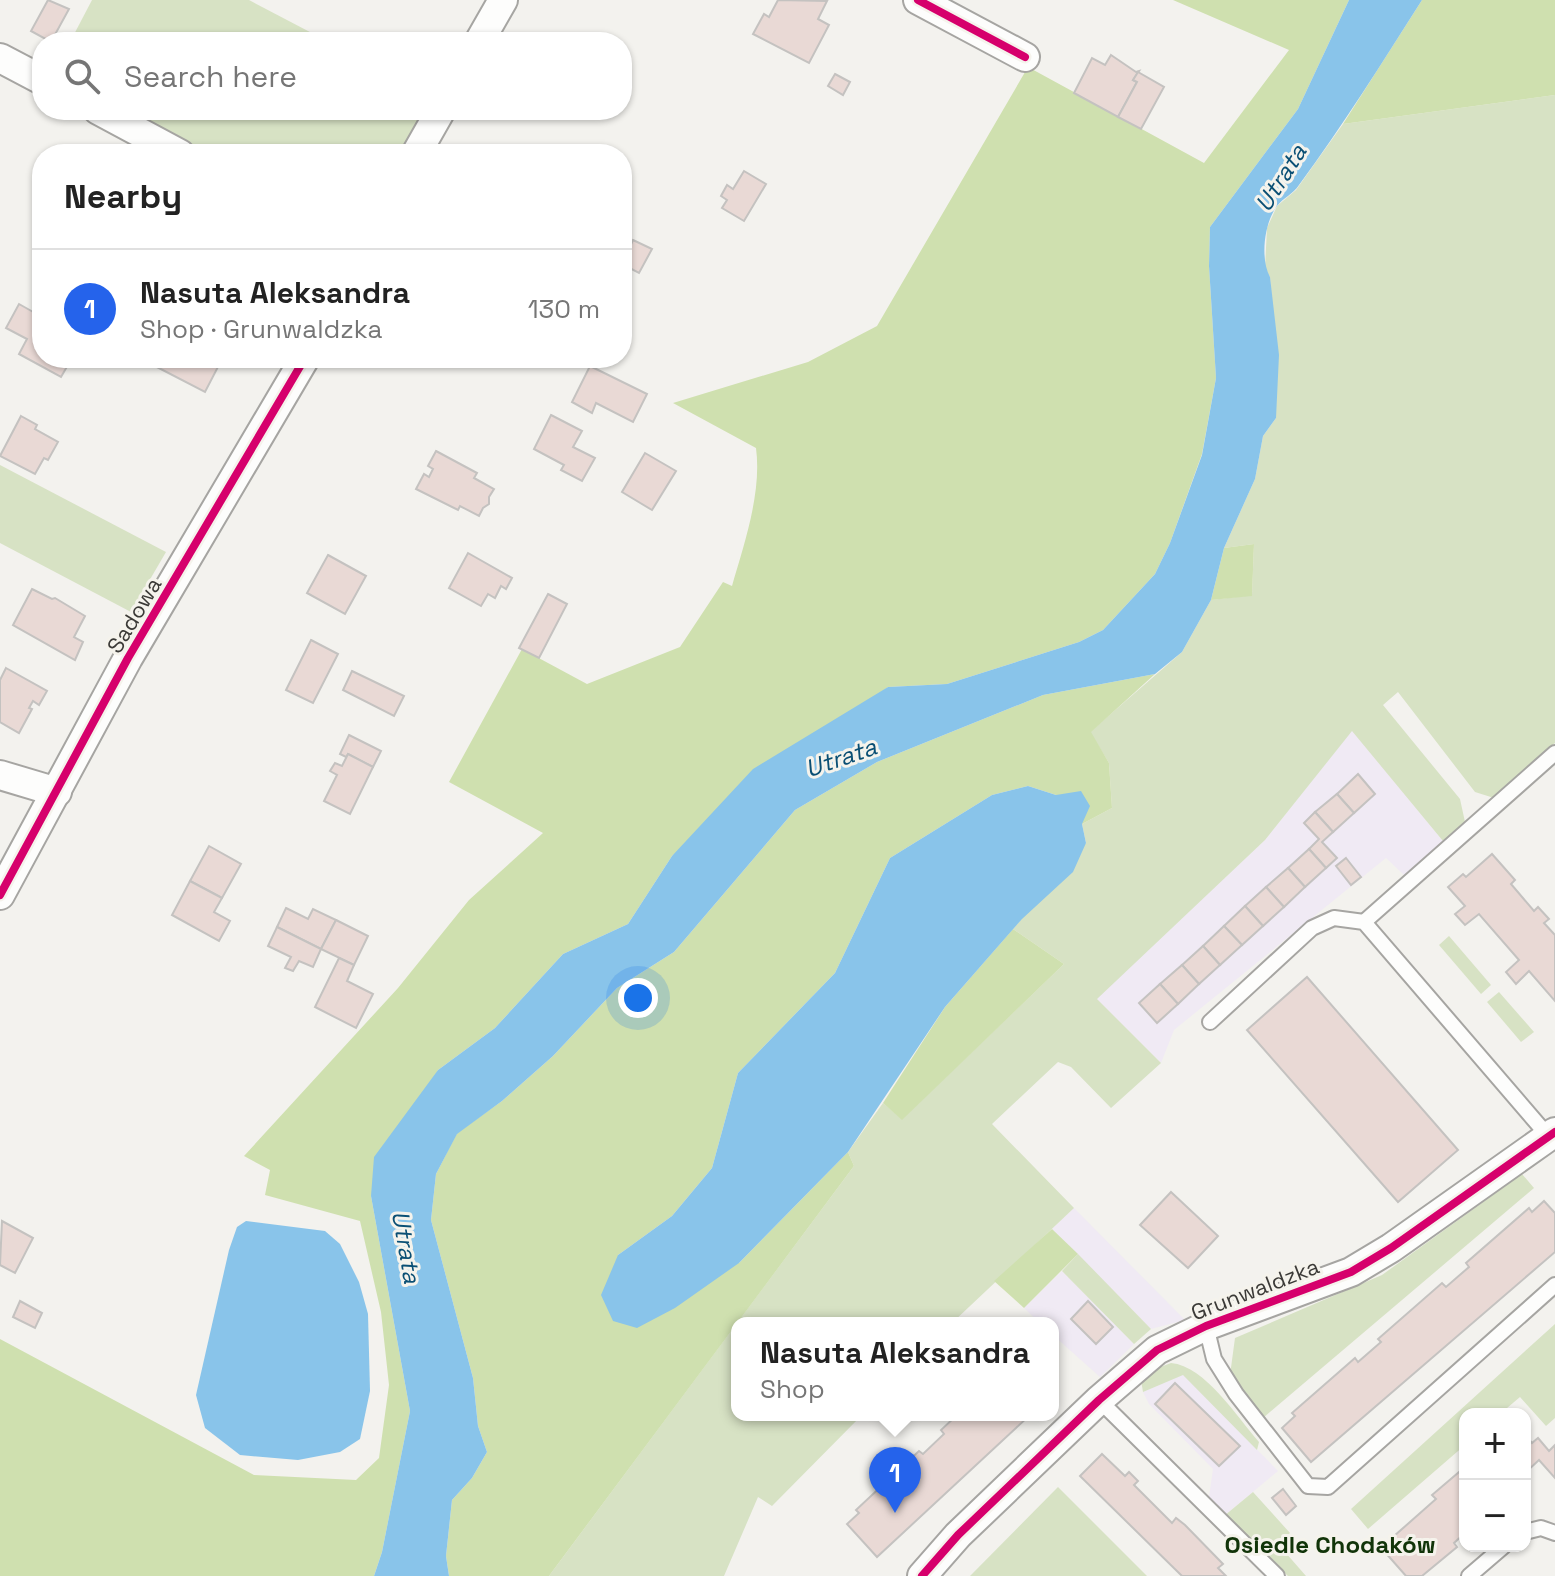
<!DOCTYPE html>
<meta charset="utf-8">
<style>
:root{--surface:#fff;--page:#f2f2f2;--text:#222;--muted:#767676;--line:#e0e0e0;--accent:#2563eb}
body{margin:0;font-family:"Space Grotesk",sans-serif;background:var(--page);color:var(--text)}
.controls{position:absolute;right:24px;bottom:24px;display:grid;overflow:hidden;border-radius:16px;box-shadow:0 2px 6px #0004}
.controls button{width:72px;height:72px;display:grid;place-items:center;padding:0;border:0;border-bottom:2px solid var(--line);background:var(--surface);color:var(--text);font:40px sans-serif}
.you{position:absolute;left:638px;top:998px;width:28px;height:28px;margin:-20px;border:6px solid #fff;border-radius:50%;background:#1a73e8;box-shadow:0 0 0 12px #1a73e833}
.badge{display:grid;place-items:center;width:52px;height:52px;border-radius:50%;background:var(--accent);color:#fff;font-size:26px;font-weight:700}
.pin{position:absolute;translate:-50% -66px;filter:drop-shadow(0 2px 4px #0008)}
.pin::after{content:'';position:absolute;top:42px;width:28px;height:24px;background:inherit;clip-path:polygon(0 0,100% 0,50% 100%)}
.popup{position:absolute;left:731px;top:1317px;width:328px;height:104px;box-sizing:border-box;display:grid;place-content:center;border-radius:16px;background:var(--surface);filter:drop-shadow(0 2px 6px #0005);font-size:26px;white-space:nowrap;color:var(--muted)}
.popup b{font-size:30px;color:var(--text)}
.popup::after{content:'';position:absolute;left:50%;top:100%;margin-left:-16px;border:16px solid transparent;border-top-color:var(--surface)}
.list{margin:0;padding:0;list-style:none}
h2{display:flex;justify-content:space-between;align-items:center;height:104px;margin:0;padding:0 32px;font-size:34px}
h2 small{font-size:26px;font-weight:400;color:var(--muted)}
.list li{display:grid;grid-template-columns:52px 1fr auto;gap:24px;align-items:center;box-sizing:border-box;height:120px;padding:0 32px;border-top:2px solid var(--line)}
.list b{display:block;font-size:30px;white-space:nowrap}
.list p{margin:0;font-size:26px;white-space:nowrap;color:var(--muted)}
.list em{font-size:26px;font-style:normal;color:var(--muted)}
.icon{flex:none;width:44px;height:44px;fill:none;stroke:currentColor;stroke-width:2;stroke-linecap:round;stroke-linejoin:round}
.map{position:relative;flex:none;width:1555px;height:1576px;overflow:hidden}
.search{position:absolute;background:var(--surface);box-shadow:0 2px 6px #0004;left:32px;top:32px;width:600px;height:88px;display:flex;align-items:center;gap:20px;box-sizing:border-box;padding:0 28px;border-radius:32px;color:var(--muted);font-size:30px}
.panel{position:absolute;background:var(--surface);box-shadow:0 2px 6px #0004;left:32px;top:144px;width:600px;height:224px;border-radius:32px}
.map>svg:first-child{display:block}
</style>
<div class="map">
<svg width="1555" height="1576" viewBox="0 0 1555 1576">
<rect width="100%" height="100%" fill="#f3f2ee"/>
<g fill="#f0eaf4">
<polygon points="1352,730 1443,841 1404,875 1386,858 1174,1030 1161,1063 1096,999 1265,840"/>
<polygon points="1074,1208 1185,1320 1151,1329 1052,1229"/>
<polygon points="1062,1271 1134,1344 1100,1377 1053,1335 1053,1323 1040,1323 1024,1308"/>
<polygon points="1183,1374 1278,1471 1224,1516 1209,1497 1213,1469 1149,1404 1143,1392"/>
</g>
<g fill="#d7e2c4">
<polygon points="92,0 249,0 329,42 70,42"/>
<polygon points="1555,95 1555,743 1494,798 1475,792 1398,692 1383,705 1460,799 1465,822 1443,841 1352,731 1265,840 1097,999 1161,1063 1111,1108 1071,1067 1058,1062 992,1124 1074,1208 952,1323 737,1323 854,1166 848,1152 883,1103 902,1119 1064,964 1013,929 1086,843 1082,824 1112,808 1109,763 1090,732 1182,652 1211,600 1252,595 1254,544 1224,548 1255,479 1263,436 1276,418 1270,277 1265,268 1267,228 1277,206 1296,190 1343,124"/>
<polygon points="126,110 424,110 400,154 209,154"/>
<polygon points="0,465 166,552 131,612 0,543"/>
<polygon points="1449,936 1491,985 1481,994 1439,945"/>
<polygon points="1499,992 1534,1032 1521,1042 1487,1002"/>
<polygon points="1522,1174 1534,1188 1263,1418 1230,1375 1235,1338 1382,1275"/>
<polygon points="1078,1254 1151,1329 1134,1344 1062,1271"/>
<polygon points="737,1323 737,1415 862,1415 772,1506 758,1497 724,1576 549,1576"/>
<polygon points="1555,1324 1555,1418 1546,1426 1520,1397 1500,1414 1465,1414 1465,1445 1368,1529 1351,1509"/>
<path d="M1171,1363C1205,1366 1237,1417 1259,1442L1257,1450L1183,1375L1143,1392L1141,1380L1150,1371Z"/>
<polygon points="1058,1487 1147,1576 970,1576"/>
<polygon points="1253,1492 1290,1533 1278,1544 1306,1576 1288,1576 1224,1516"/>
</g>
<g fill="#cfe0af">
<path d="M1173,0H1349L1298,109L1210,227L1209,266L1216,378L1202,454L1170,543L1155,574L1103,630L1079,642L947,684L888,687L672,856L628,924L563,954L495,1028L438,1070L371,1196L410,1411L382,1552L374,1576H0V1339L254,1475L356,1480L379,1458L389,1385L381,1312L360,1221L265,1195L270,1170L244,1156L398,988L469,900L543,833L449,782L522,649L587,684L680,647L723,582L732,586C744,544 762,493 756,448L673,403L808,362L877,326L1028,67L1204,163L1289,50Z"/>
<polygon points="1422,0 1555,0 1555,95 1343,124"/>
<polygon points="1254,544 1252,596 1211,600 1224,548"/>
<polygon points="1155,674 1091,732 1109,763 1112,808 1082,824 1056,795 1028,786 992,795 890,858 835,973 738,1073 712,1168 672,1216 618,1255 739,1263 848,1152 854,1166 549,1576 449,1576 446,1556 452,1500 472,1478 487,1452 478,1426 473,1378 431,1220 436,1174 457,1133 502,1101 553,1056 617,988 674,952 795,810 877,762 1043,695"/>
<polygon points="1013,929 1064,964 902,1120 883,1103 945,1007"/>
<polygon points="1052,1229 1078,1254 1024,1308 994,1281"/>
</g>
<g fill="#89c4ea">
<path d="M1349,0H1422C1382,63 1343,125 1299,185C1293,194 1283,198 1277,206C1264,223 1260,259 1270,277L1279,355L1276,418L1263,436L1255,479L1224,548L1211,600L1182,652L1155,674L1043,695L877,762L795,810L674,952L617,988L553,1056L502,1101L457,1134L436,1174L431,1220L473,1378L478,1426L487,1452L472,1478L452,1500L446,1556L449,1576H374L382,1552L410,1411L371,1196L374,1157L438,1070L495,1028L563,954L628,924L672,856L753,769L888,687L947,684L1079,642L1103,630L1155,574L1170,543L1202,455L1216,378L1209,266L1210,227L1298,109Z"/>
<polygon points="1028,786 1056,795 1081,791 1090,806 1082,824 1086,843 1073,872 1022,919 945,1007 848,1152 739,1263 675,1308 637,1328 613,1321 601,1295 618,1255 672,1216 712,1168 738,1073 835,973 890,858 992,795"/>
<polygon points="246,1221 325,1231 340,1244 359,1282 368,1314 370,1391 360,1439 340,1452 298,1460 240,1455 205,1428 196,1395 229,1250 237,1227"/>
</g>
<g fill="#e9d9d5" stroke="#c4c2c0" stroke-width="2">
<polygon points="48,0 69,9 51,42 31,31"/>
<polygon points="778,0 827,1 818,19 829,25 809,63 753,34 764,14 769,17"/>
<polygon points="1111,55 1136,72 1139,71 1133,80 1137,82 1118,117 1074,93 1092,58 1105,65"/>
<polygon points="1138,72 1164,87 1141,129 1118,117 1137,82 1133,80"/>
<polygon points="835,74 850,82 843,95 828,86"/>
<polygon points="744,171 766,184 744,221 722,208 727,200 721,196 727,185 733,189"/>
<polygon points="633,240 652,249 639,273 622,264"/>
<polygon points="19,304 42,317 42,358 72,358 61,377 19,354 27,339 6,328"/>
<polygon points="154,358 183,358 187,360 188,358 211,358 220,363 205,392 151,364"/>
<polygon points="590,366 647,394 633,422 596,403 592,413 572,402"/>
<polygon points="551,415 582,431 573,447 595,458 582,481 561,470 564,465 534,449"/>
<polygon points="21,416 37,425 35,429 58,442 48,460 44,458 35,474 0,456"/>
<polygon points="436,451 477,473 474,478 494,489 489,497 489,504 483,508 479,516 460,506 458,510 416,489 424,474 429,477 433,469 428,466"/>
<polygon points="645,453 676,471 652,510 622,492"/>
<polygon points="468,553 512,578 506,589 501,586 495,598 488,594 481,606 449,588"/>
<polygon points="328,555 366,576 345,614 307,593"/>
<polygon points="32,589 52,599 55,598 85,616 74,637 83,642 75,660 13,625"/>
<polygon points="548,594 567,604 539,658 519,648"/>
<polygon points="311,640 338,654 313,703 286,690"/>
<polygon points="6,668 47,691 39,705 33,701 29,708 32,709 19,733 0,722 0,680"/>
<polygon points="352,671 404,696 394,716 343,690"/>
<polygon points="349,735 381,751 373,767 348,754 346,757 340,754"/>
<polygon points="348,754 373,767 350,814 324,801 337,775 330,771 335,763 342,766"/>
<polygon points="1358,774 1375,794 1354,813 1337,794"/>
<polygon points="1337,794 1354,813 1333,832 1315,812"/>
<polygon points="1315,812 1333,832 1322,842 1337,858 1326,868 1309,849 1319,839 1304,823"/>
<polygon points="209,846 241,864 222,898 190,881"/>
<polygon points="1309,849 1326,868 1305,887 1288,868"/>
<polygon points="1492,854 1515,880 1511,884 1534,911 1538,907 1549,919 1544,923 1555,935 1555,1001 1529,971 1516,984 1506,972 1519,960 1479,914 1465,925 1455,914 1465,906 1448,887 1463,874 1466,877"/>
<polygon points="1346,858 1361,877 1351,885 1336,866"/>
<polygon points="1288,868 1305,887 1284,907 1266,887"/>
<polygon points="190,881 222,898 214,912 230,921 219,941 172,915"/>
<polygon points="1266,887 1284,907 1263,926 1245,906"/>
<polygon points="1245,906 1263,926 1242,945 1224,926"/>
<polygon points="286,908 308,919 313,909 336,920 321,949 277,927"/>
<polygon points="336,920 368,936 354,965 321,949"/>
<polygon points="1224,926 1242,945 1220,965 1203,946"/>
<polygon points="277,927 321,949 313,967 299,961 293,971 285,968 291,957 268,946"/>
<polygon points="1203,946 1220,965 1199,984 1182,965"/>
<polygon points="339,958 354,965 347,981 373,994 356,1028 315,1007"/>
<polygon points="1182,965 1199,984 1178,1004 1160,984"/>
<polygon points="1307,977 1458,1150 1398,1202 1247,1030"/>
<polygon points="1160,984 1178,1004 1157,1023 1139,1003"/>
<polygon points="1171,1192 1218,1236 1188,1268 1140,1225"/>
<polygon points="1544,1201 1555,1213 1555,1252 1311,1462 1282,1428 1295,1416 1292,1413 1355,1358 1358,1362 1381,1342 1378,1339 1442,1283 1446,1287 1469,1267 1466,1263 1529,1208 1532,1212"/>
<polygon points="2,1221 33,1238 15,1273 0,1265"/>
<polygon points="20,1301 42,1313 35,1328 13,1317"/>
<polygon points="1088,1301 1113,1327 1096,1344 1071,1319"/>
<polygon points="1175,1383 1240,1446 1219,1466 1155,1404"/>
<polygon points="957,1415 1030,1415 877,1557 847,1524 859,1513 856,1510 919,1451 923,1454 944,1434 941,1430"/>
<polygon points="1525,1435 1532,1443 1538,1438 1549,1451 1555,1445 1555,1478 1539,1460 1525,1473"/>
<polygon points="1102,1454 1125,1476 1129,1472 1138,1481 1134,1485 1172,1523 1176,1518 1185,1525 1223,1564 1218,1568 1226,1576 1182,1576 1080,1476"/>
<polygon points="1465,1467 1465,1533 1454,1543 1457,1547 1422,1576 1406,1576 1384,1551 1396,1541 1393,1537 1436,1499 1432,1495"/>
<polygon points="1283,1489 1296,1506 1286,1515 1272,1498"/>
</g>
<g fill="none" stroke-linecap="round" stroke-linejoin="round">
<defs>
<g id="lane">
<polyline points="1364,922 1555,753"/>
<polyline points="1210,1022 1312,928 1334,918 1364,922 1549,1137"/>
<polyline points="1206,1326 1214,1359 1236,1394 1308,1486 1328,1487 1555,1285"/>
<polyline points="1099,1400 1277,1576"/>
<polyline points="1525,1532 1541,1528 1555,1533"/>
<polyline points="1469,1576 1504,1546"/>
</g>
<g id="street">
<polyline points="918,0 1025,57"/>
<polyline points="479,42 503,0"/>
<polyline points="0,58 42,80"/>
<polyline points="98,110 180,154"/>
<polyline points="416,154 441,110"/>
<polyline points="0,775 57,792"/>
<polyline points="0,895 128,658 305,358"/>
<polyline points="922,1576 958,1535 1099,1400 1157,1350 1206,1326 1351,1272 1391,1248 1555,1132"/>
</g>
</defs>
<use href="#lane" stroke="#a6a5a2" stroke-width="18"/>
<use href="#street" stroke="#a6a5a2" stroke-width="32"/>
<use href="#lane" stroke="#fdfdfc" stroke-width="14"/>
<use href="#street" stroke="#fdfdfc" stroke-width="28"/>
<defs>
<g id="cycleway">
<polyline points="918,0 1025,57"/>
<polyline points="0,895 128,658 305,358"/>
<polyline points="922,1576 958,1535 1099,1400 1157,1350 1206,1326 1351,1272 1391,1248 1555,1132"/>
</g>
</defs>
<use href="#cycleway" stroke="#f5f3ec" stroke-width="13"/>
<use href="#cycleway" stroke="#d6006c" stroke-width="8"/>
</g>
<g text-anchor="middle" stroke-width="6" stroke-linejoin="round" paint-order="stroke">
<g font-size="22" fill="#3b3a37" stroke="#f5f3ec">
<text transform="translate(134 615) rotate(-59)" y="8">Sadowa</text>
<text transform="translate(1255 1289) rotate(-21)" y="8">Grunwaldzka</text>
</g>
<g font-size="24" font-style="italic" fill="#0a4f74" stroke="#f5f3ec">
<text transform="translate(1281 178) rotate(-58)" y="8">Utrata</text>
<text transform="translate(841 758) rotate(-19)" y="8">Utrata</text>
<text transform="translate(406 1247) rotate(80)" y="8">Utrata</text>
</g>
<g font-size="24" font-weight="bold" fill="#113409" stroke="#f5f3ec">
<text x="1330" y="1553">Osiedle Chodaków</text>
</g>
</g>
</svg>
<div class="controls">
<button>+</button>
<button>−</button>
</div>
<div class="you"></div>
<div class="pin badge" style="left:895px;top:1513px">1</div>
<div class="popup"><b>Nasuta Aleksandra</b>Shop</div>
<div class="search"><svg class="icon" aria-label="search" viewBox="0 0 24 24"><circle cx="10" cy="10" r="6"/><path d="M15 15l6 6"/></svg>Search here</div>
<section class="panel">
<h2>Nearby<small></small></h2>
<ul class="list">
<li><span class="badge">1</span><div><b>Nasuta Aleksandra</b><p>Shop · Grunwaldzka</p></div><em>130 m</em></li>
</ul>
</section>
</div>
